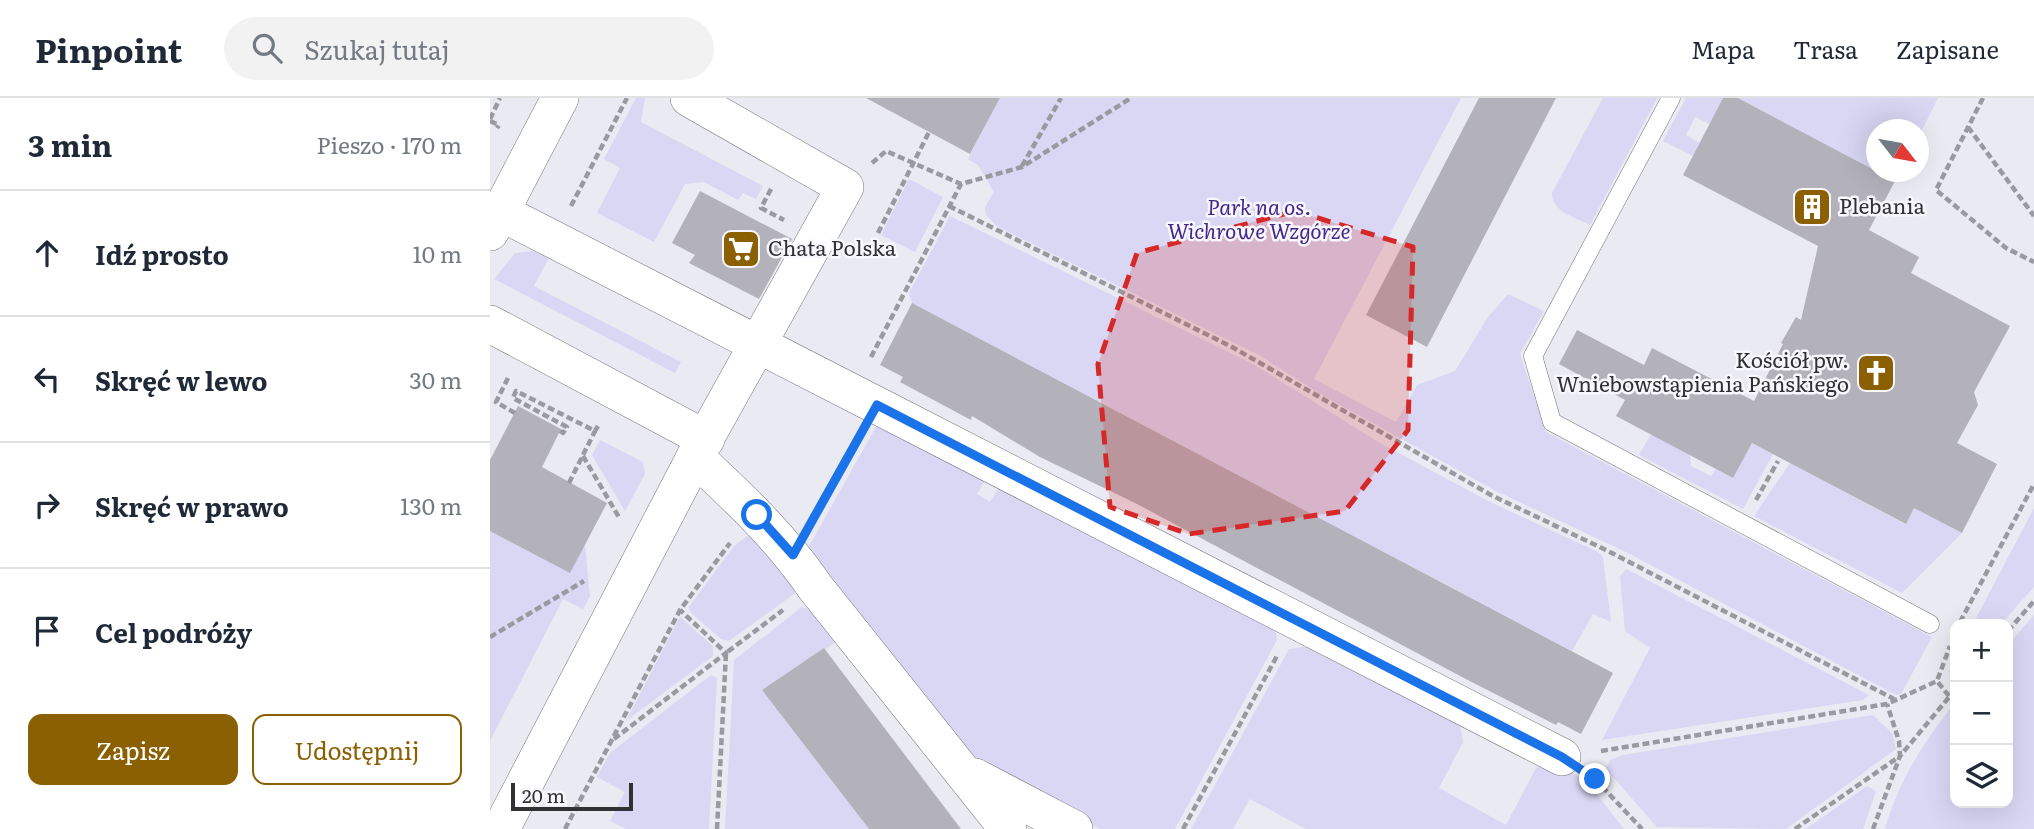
<!DOCTYPE html>
<html lang="pl">
<meta charset="utf-8">
<style>
:root{--surface:#fff;--page:#f2f2f3;--text:#1f2937;--muted:#747a83;--line:#e0e1e3;--accent:#8b6002}
body{margin:0;font-family:Literata,serif;background:var(--page);color:var(--text)}
.controls{position:absolute;right:21px;bottom:21px;display:grid;overflow:hidden;border-radius:14px;box-shadow:0 7px 28px #0002}
.controls button{width:63px;height:63px;display:grid;place-items:center;padding:0;border:0;border-bottom:2px solid var(--line);background:var(--surface);color:var(--text);font:35px sans-serif}
.compass{position:absolute;left:1376px;top:21px;width:63px;height:63px;border-radius:50%;background:var(--surface);box-shadow:0 7px 28px #0002;rotate:121deg}
.scale{position:absolute;left:21px;bottom:18px;width:122px;box-sizing:border-box;padding-left:7px;border:4px solid #313134;border-top:0;font-size:19px;line-height:24px;white-space:nowrap;color:#313134;-webkit-text-stroke:5px #f8f7fe;paint-order:stroke}
.stop{position:absolute;width:21px;height:21px;margin:-16px;border:5px solid #1a73e8;border-radius:50%;background:#fff}
.stop.end{background:#1a73e8;border-color:#fff;box-shadow:0 2px 7px #0008}
.list{margin:0;padding:0;list-style:none}
h2{display:flex;justify-content:space-between;align-items:center;height:91px;margin:0;padding:0 28px;font-size:30px}
h2 small{font-size:23px;font-weight:400;color:var(--muted)}
.list li{display:grid;grid-template-columns:46px 1fr auto;gap:21px;align-items:center;box-sizing:border-box;height:126px;padding:0 28px;border-top:2px solid var(--line)}
.list b{display:block;font-size:26px;white-space:nowrap}
.list em{font-size:23px;font-style:normal;color:var(--muted)}
.actions{display:flex;gap:14px;padding:21px 28px}
.actions a{flex:1;padding:16px 0;border:2px solid var(--accent);border-radius:14px;text-align:center;font-size:24px;color:var(--accent)}
.actions .main{background:var(--accent);color:#fff}
.icon{flex:none;width:38px;height:38px;fill:none;stroke:currentColor;stroke-width:2;stroke-linecap:round;stroke-linejoin:round}
.map{position:relative;flex:none;width:1544px;height:731px;overflow:hidden}
header{display:flex;align-items:center;gap:42px;box-sizing:border-box;height:98px;padding:0 35px;background:var(--surface);border-bottom:2px solid var(--line)}
header strong{font-size:33px}
nav{display:flex;gap:38px;margin-inline-start:auto;font-size:24px}
.search{width:490px;height:63px;background:var(--page);display:flex;align-items:center;gap:18px;box-sizing:border-box;padding:0 24px;border-radius:38px;color:var(--muted);font-size:26px}
main{display:flex}
aside{flex:1;background:var(--surface)}
.map>svg:first-child{display:block}
</style>
<header>
<strong>Pinpoint</strong>
<div class="search"><svg class="icon" aria-label="search" viewBox="0 0 24 24"><circle cx="10" cy="10" r="6"/><path d="M15 15l6 6"/></svg>Szukaj tutaj</div>
<nav><a>Mapa</a><a>Trasa</a><a>Zapisane</a></nav>
</header>
<main>
<aside>
<h2>3 min<small>Pieszo · 170 m</small></h2>
<ul class="list">
<li><svg class="icon" aria-label="ahead" viewBox="0 0 24 24"><path d="M12 20V5M6 11l6-6 6 6"/></svg><div><b>Idź prosto</b></div><em>10 m</em></li>
<li><svg class="icon" aria-label="left" viewBox="0 0 24 24"><path d="M17 20v-9H6M10 6l-5 5 5 5"/></svg><div><b>Skręć w lewo</b></div><em>30 m</em></li>
<li><svg class="icon" aria-label="right" viewBox="0 0 24 24"><path d="M7 20v-9h11M14 6l5 5-5 5"/></svg><div><b>Skręć w prawo</b></div><em>130 m</em></li>
<li><svg class="icon" aria-label="arrive" viewBox="0 0 24 24"><path d="M6 21V4h12l-3 4 3 4H6"/></svg><div><b>Cel podróży</b></div></li>
</ul>
<div class="actions"><a class="main">Zapisz</a><a>Udostępnij</a></div>
</aside>
<div class="map">
<svg width="1544" height="731" viewBox="0 0 1544 731">
<rect width="100%" height="100%" fill="#eaeaf2"/>
<g fill="#d9d7f4">
<polygon points="146,0 155,0 151,24 273,88 266,101 253,95 248,102 214,84 195,86 164,144 107,115 130,70 114,61"/>
<polygon points="510,0 971,0 824,281 906,324 927,287 965,273 998,219 1018,196 1054,213 1030,256 1056,334 1442,539 1411,596 1406,597 1138,455 1006,393 832,297 769,257 508,129 496,117 495,109 504,94 488,67 478,61"/>
<path d="M1113,0H1167L1100,127C1086,120 1061,113 1062,95Z"/>
<polygon points="1196,0 1233,0 1220,26 1205,19 1196,37 1209,45 1203,58 1173,43"/>
<polygon points="1248,0 1448,0 1429,38 1428,32 1386,32 1386,73"/>
<polygon points="419,81 453,99 425,154 391,137"/>
<polygon points="460,118 763,266 890,345 1000,404 1108,454 1113,459 1121,524 1103,516 1082,553 422,205 419,195"/>
<polygon points="42,153 60,158 44,188 191,264 185,275 4,181 25,155"/>
<polygon points="391,320 499,376 487,396 500,404 513,382 785,530 787,542 685,731 610,731 483,664 318,450"/>
<polygon points="1161,336 1200,357 1201,368 1221,378 1226,371 1243,380 1262,345 1283,356 1253,411 1149,357"/>
<polygon points="110,342 153,364 155,376 135,413 102,357"/>
<polygon points="1300,365 1415,426 1424,410 1472,435 1412,495 1264,418"/>
<polygon points="1544,410 1544,489 1511,526 1483,526"/>
<polygon points="0,433 95,446 100,499 93,511 73,501 0,643"/>
<polygon points="259,437 266,437 307,485 304,496 239,543 231,541 200,514 199,509 244,448"/>
<polygon points="1136,471 1379,597 1373,602 1112,642 1160,550 1135,533 1130,478"/>
<polygon points="312,509 325,513 346,544 272,592 379,731 235,731 244,562"/>
<path d="M1544,517V731H1395C1408,684 1434,643 1465,605V705H1518V547Z"/>
<polygon points="190,519 223,548 223,558 136,623"/>
<path d="M821,548L970,627L973,644L949,690L1016,727L1046,670C1081,652 1116,709 1134,731H816L760,701L743,731H701L799,551Z"/>
<polygon points="221,577 227,580 219,731 136,731 120,723 135,694 107,679 120,655"/>
<polygon points="1383,617 1402,635 1406,651 1296,731 1167,729 1116,671 1120,662 1133,657"/>
<polygon points="1377,688 1386,693 1373,731 1316,731"/>
</g>
<g fill="#b3b2ba">
<polygon points="376,0 510,0 480,56"/>
<polygon points="989,0 1066,0 937,249 876,217"/>
<polygon points="1233,0 1248,0 1405,83 1379,132 1429,159 1421,175 1520,228 1484,294 1488,307 1467,345 1507,366 1472,435 1424,410 1416,426 1262,345 1243,380 1126,318 1135,302 1069,266 1087,232 1154,267 1162,250 1264,303 1293,246 1291,245 1306,219 1311,222 1328,148 1193,77"/>
<polygon points="210,93 302,141 269,201 199,165 205,157 182,145"/>
<polygon points="422,205 1123,575 1091,636 1068,624 1066,627 972,579 645,405 550,359 482,318 481,322 410,284 413,279 390,267"/>
<polygon points="28,308 71,331 52,369 117,405 80,475 0,433 0,362"/>
<polygon points="334,550 346,566 471,731 379,731 272,592"/>
</g>
<g fill="none" stroke-linecap="round" stroke-linejoin="round">
<defs>
<polyline id="lane" points="1181,0 1043,258 1062,324 1440,526"/>
<g id="street">
<polyline points="10,114 1072,659"/>
<polyline points="0,134 70,0"/>
<polyline points="0,226 216,341"/>
<path d="M205,359C249,400 291,439 325,489L518,731"/>
<polyline points="485,679 584,731"/>
<polyline points="11,731 205,359 355,89 199,0"/>
</g>
</defs>
<use href="#lane" stroke="#75747b" stroke-width="19"/>
<use href="#street" stroke="#75747b" stroke-width="38"/>
<g stroke="#99999f" stroke-width="4.5" stroke-dasharray="7 3.5" stroke-linecap="butt">
<polyline points="1493,0 1446,92 1516,150 1544,164"/>
<polyline points="0,21 10,0"/>
<polyline points="0,23 9,27 7,30"/>
<polyline points="1478,29 1544,118"/>
<polyline points="382,65 396,53 471,86 532,69 641,0"/>
<polyline points="532,68 571,0"/>
<polyline points="281,91 271,110 294,122"/>
<polyline points="81,108 137,0"/>
<polyline points="459,108 742,249 1001,397 1116,452 1404,601"/>
<polyline points="388,135 439,34"/>
<polyline points="381,259 471,86"/>
<polyline points="18,280 6,304 25,315"/>
<polyline points="70,333 73,335 77,329 23,300 26,293 105,333 108,328"/>
<polyline points="93,358 130,421"/>
<polyline points="79,385 105,333"/>
<polyline points="1266,402 1288,363"/>
<polyline points="323,422 368,341"/>
<polyline points="1470,524 1544,386"/>
<polyline points="1518,533 1544,503"/>
<polyline points="0,539 94,483"/>
<polyline points="1459,598 1447,583 1460,548"/>
<polyline points="124,641 236,555 190,512"/>
<polyline points="1111,653 1397,606 1447,583"/>
<polyline points="1105,681 1152,731"/>
<polyline points="75,731 190,512 240,445"/>
<polyline points="227,731 236,555 293,512"/>
<polyline points="693,731 787,558"/>
<polyline points="1305,731 1410,658 1409,643 1397,606"/>
<polyline points="1383,731 1410,658 1465,592"/>
</g>
<use href="#lane" stroke="#fff" stroke-width="18"/>
<use href="#street" stroke="#fff" stroke-width="37"/>
</g>
<g fill="none" stroke-linecap="round" stroke-linejoin="round">
<polyline stroke="#1a73e8" stroke-width="9" points="267,417 303,457 387,307 1072,659 1105,681"/>
</g>
<path fill="#d62828" fill-opacity="0.2" stroke="#d62828" stroke-width="5" stroke-dasharray="14 9" stroke-linejoin="round" d="M805,113L923,149L918,332L855,413L699,436L620,409L608,266L647,155Z"/>
<defs>
<symbol id="building-square" viewBox="-11 -11 22 22"><rect x="-9" y="-9" width="18" height="18" rx="4" fill="#8b6002" stroke="#f8f7fe"/><path d="M-4-6H4V6H1V3H-1V6H-4ZM-2.5-4.3h1.7v1.8h-1.7ZM.8-4.3h1.7v1.8H.8ZM-2.5-1h1.7V.8h-1.7ZM.8-1h1.7V.8H.8Z" fill="#fff"/></symbol>
<symbol id="supermarket-square" viewBox="-11 -11 22 22"><rect x="-9" y="-9" width="18" height="18" rx="4" fill="#8b6002" stroke="#f8f7fe"/><path d="M-6-5.5h2.5l.6 2H6L4.5 2H-2.5L-4.4-4H-6ZM-1.5 3.2a1.3 1.3 0 1 0 .1 0ZM3 3.2a1.3 1.3 0 1 0 .1 0Z" fill="#fff"/></symbol>
<symbol id="church-square" viewBox="-11 -11 22 22"><rect x="-9" y="-9" width="18" height="18" rx="4" fill="#8b6002" stroke="#f8f7fe"/><path d="M-1.2-6h2.4v3.5h3.3v2.4h-3.3V6h-2.4V-.1h-3.3v-2.4h3.3Z" fill="#fff"/></symbol>
</defs>
<g fill-rule="evenodd">
<use href="#building-square" x="1300" y="87" width="44" height="44"/>
<use href="#supermarket-square" x="229" y="129" width="44" height="44"/>
<use href="#church-square" x="1364" y="253" width="44" height="44"/>
</g>
<g text-anchor="middle" stroke-width="5" stroke-linejoin="round" paint-order="stroke">
<g font-size="21" fill="#313134" stroke="#f8f7fe" text-anchor="start">
<text x="1349" y="116">Plebania</text>
<text x="278" y="158">Chata Polska</text>
<text x="1359" y="270" text-anchor="end">Kościół pw.<tspan x="1359" dy="24">Wniebowstąpienia Pańskiego</tspan></text>
</g>
<g font-size="21" font-style="italic" fill="#44298b" stroke="#f8f7fe">
<text x="769" y="117">Park na os.<tspan x="769" dy="24">Wichrowe Wzgórze</tspan></text>
</g>
</g>
</svg>
<div class="controls">
<button>+</button>
<button>−</button>
<button><svg class="icon" aria-label="layers" viewBox="0 0 24 24"><path d="M12 4l9 5-9 5-9-5zM3 14l9 5 9-5"/></svg></button>
</div>
<svg class="compass" viewBox="-18 -18 36 36"><path d="M0-13l5 13h-10z" fill="#e53935"/><path d="M0 13l5-13h-10z" fill="#747a83"/></svg>
<div class="scale">20 m</div>
<div class="stop" style="left:267px;top:417px"></div>
<div class="stop end" style="left:1105px;top:681px"></div>
</div>
</main>
